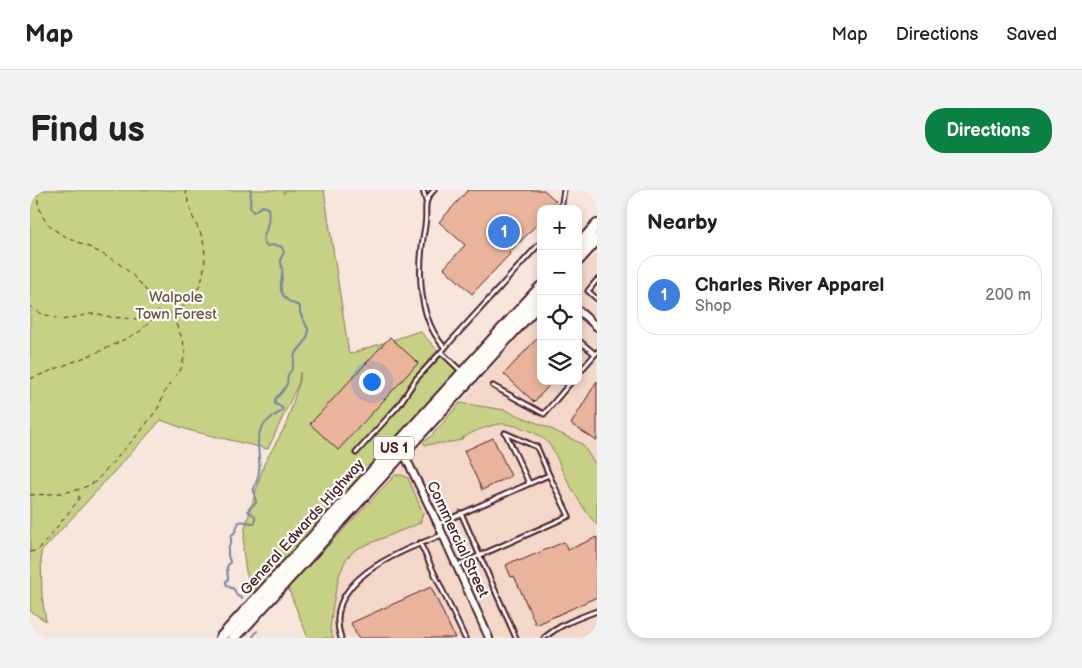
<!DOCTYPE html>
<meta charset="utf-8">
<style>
:root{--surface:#fff;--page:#f2f2f2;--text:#202124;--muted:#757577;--line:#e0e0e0;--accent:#0b8043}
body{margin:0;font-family:"Balsamiq Sans",sans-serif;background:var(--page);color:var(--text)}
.controls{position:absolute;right:15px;top:15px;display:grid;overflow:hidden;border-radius:10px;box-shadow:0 2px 8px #0003}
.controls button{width:45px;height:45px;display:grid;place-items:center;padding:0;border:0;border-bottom:1px solid var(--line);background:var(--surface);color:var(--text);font:25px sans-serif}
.you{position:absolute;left:341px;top:191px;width:18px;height:18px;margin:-12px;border:4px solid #fff;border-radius:50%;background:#1a73e8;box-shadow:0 0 0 8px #1a73e833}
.badge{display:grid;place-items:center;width:32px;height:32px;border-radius:50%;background:var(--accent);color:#fff;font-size:16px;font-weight:700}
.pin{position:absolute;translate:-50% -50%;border:2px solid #fff;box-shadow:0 1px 5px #0006}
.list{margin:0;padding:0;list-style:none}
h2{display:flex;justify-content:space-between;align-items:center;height:65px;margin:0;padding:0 20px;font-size:21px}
h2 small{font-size:16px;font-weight:400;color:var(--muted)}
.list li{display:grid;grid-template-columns:32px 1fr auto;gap:15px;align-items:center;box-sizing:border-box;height:80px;margin:0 10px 10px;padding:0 10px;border:1px solid var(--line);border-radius:20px}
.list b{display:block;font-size:19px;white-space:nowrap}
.list p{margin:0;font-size:16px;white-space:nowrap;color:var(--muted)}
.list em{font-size:16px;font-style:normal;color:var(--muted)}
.icon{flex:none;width:28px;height:28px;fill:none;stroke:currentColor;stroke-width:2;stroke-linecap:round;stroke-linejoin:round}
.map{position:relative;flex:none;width:567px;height:448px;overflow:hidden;border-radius:20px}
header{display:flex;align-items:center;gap:30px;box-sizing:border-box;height:70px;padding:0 25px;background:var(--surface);border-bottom:1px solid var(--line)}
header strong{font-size:24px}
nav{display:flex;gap:28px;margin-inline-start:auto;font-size:18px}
.intro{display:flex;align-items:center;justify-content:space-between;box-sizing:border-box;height:120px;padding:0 30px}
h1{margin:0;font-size:35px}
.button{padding:12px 22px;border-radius:20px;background:var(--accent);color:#fff;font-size:18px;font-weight:700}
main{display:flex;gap:30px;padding:0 30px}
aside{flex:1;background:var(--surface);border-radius:20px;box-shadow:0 2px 8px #0003}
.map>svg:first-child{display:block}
</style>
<header>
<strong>Map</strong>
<nav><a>Map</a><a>Directions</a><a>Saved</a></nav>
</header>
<div class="intro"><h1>Find us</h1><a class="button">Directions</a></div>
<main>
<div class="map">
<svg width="567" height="448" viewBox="0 0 567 448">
<rect width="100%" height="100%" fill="#f7e6db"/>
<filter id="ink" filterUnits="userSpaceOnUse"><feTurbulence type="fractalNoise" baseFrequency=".02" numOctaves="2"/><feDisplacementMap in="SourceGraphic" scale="10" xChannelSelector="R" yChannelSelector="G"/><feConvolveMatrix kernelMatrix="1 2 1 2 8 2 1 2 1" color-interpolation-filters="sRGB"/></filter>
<g filter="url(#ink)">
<g fill="#f3d7c8">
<polygon points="567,62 567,274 564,272 552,254 517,237 475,220 430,213 511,122 511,191 548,191 548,82"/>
<polygon points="478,234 505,244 518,252 537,291 557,322 567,335 567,448 303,448 300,439 303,414 309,386 316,369 326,359 349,349 372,285 365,285 393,253 396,255 430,250 438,245 462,235"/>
</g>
<g fill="#c6d185" stroke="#887858">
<polygon points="0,0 254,0 253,4 256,0 294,0 319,164 390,141 429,184 224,405 216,382 213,360 215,338 234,274 256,235 270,190 270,182 269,192 238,259 158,240 131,230 11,362 12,407 16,431 0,421"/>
<path d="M430,213L475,220L517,237L552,254L564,272L567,274V335C555,323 540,296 532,280C528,271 524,260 518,253C510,242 482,233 469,234C459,236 446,240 436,246C434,247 432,249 430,250C422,253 406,253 396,255L393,253L403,244Z"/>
<polygon points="365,285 372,285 378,288 393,323 390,333 326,359 316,369 309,386 303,414 300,439 303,448 278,448 258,398"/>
</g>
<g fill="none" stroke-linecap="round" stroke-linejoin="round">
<g stroke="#7685a2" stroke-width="2">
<path d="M212,409L211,407L207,406L204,399C198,397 193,394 198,389L197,377L200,372L198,365V359L201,352V346L205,342L209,332C215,330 219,334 225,333V326L218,321L219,318L226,313V311C220,296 228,295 229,281C231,268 225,253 230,241C232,237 237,231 241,228C245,224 249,225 253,219L250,216L245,214V209L252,202L257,194L258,185L262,179L265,164L275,152L278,145V139L270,123V117C267,114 263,114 260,112C244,101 254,92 252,78C251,71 249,69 254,63L252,57L246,55L236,56L233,49C237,38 240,29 238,18L232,16L223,22L220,17L221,0"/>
<polyline points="222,448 227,441"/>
</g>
</g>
<g fill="#e9b49b" stroke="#4a1f2b">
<polygon points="438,0 514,0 526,11 520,19 511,19 511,30 490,52 489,52 479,63 480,64 442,104 414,78 435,55 409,32"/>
<polygon points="511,144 511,191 523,191 504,212 474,184"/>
<polygon points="360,147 388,173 308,260 280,234"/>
<polygon points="567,191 567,251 541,234"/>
<polygon points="463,248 481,286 452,300 434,261"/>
<polygon points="567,347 567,407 506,435 484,386 481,387 476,375 488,369 489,371 534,352 538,360"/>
<polygon points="401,397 425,448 328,448 321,433"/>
</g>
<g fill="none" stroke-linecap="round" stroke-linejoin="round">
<defs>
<g id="lane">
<polyline points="393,0 396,11"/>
<path d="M404,0C391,14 398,19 395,36C388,75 386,126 415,158"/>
<polyline points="531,19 534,0"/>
<polyline points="567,90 558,101 567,109"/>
<polyline points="548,150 565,164"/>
<polyline points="411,162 511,52"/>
<polyline points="548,184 567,162"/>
<polyline points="463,196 514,224 542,191"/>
<polyline points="476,244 499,293"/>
<polyline points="326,263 369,215 386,189 411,162 432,182"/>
<polyline points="431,323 486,448"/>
<polyline points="408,334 519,285 507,257 475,243"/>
<polyline points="390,353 435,448"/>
<polyline points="426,376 539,326 519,285"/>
<path d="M311,448C291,390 371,361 412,345"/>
<path d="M514,448C529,435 548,428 567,421"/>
</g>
<g id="street">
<polyline points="548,120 567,137"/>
<polyline points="373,262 408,334 459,448"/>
</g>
<g id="primary">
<polyline points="548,56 567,35"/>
<polyline points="548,70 567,49"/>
<polyline points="191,448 511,97"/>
<polyline points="204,448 511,111"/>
</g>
</defs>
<use href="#lane" stroke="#4a1f2b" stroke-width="7"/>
<use href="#street" stroke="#4a1f2b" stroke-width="10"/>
<use href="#primary" stroke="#4a1f2b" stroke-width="14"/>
<g stroke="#4a1f2b" stroke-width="1" stroke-dasharray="5 4" stroke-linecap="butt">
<path d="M7,0C8,38 28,43 57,56C67,61 78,67 88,73C109,89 120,103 132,126"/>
<polyline points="0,116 10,123 32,130 60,124 69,124 80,127 121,130"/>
<polyline points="0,189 73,160 109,142 122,130 140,123"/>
<path d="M0,305C22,304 45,304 65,292L111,241L128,218L136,199L151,179L153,172L155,163L153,150L141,123C146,120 153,117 158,113C173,100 178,70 173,51C172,44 167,37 164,30C160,20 158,10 155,0"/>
<polyline points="0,362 8,360 12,356 47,312 49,308 49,301"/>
</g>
<use href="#lane" stroke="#fdfcf7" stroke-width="3"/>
<use href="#street" stroke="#fdfcf7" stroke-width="6"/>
<use href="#primary" stroke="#fdfcf7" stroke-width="10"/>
</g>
</g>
<g text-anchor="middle" stroke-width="4.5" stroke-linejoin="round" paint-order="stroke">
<rect fill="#fdfcf7" stroke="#806168" stroke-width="1" x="344" y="246.5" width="40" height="23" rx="4"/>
<g font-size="14" font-weight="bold" fill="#4a1f2b">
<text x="364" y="263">US 1</text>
</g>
<g font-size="15" fill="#6f5446" stroke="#fdfcf7">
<text x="146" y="112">Walpole<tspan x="146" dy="17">Town Forest</tspan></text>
</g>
<g font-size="15" fill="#4a1f2b" stroke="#fdfcf7">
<text transform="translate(272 337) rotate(-48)" y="5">General Edwards Highway</text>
<text transform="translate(428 349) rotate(65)" y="5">Commercial Street</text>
</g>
</g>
</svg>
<div class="controls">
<button>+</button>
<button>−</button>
<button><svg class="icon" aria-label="locate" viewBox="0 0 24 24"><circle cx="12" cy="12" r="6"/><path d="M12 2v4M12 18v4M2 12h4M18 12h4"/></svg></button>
<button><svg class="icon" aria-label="layers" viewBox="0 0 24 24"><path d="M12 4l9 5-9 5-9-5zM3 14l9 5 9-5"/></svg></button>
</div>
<div class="you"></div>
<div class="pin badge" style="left:474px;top:42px;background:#3f7fe0">1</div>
</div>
<aside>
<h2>Nearby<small></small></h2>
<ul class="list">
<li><span class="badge" style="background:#3f7fe0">1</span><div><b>Charles River Apparel</b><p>Shop</p></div><em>200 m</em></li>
</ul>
</aside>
</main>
